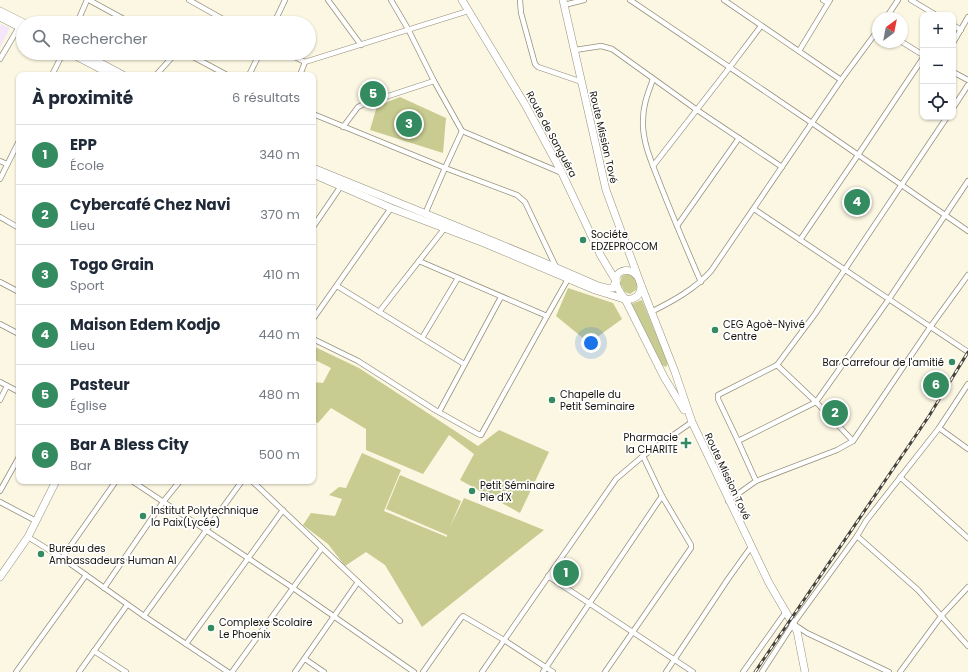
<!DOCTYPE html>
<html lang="fr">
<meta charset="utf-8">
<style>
:root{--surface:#fff;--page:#f2f2f3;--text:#1f2937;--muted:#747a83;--line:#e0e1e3;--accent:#348b60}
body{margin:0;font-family:Poppins,sans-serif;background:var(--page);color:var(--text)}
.controls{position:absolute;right:12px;top:12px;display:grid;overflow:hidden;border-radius:8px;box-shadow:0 1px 3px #0004}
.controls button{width:36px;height:36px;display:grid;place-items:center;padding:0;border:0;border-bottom:1px solid var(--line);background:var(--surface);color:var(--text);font:20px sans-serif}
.compass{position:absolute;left:872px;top:12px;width:36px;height:36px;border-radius:50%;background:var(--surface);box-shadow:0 1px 3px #0004;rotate:32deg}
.you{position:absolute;left:591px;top:343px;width:14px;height:14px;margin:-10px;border:3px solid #fff;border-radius:50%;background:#1a73e8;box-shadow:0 0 0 6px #1a73e833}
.badge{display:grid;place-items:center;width:26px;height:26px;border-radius:50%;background:var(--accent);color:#fff;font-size:13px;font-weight:700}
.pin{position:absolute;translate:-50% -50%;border:2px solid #fff;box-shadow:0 1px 4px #0006}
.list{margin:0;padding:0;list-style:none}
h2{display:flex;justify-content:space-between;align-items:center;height:52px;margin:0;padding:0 16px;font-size:17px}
h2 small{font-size:13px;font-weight:400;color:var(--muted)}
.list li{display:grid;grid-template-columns:26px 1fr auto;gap:12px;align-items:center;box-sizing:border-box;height:60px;padding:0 16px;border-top:1px solid var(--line)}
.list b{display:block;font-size:15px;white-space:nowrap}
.list p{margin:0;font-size:13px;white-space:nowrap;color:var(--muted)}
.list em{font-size:13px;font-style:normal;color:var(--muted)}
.icon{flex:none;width:22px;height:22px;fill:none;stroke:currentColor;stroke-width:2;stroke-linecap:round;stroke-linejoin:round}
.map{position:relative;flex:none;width:968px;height:672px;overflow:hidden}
.search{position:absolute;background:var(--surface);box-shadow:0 1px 3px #0004;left:16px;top:16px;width:300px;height:44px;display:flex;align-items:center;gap:10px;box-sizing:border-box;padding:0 14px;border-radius:22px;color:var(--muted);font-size:15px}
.panel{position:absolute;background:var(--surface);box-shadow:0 1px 3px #0004;left:16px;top:72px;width:300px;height:412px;border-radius:8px}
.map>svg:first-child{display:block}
</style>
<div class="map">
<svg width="968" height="672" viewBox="0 0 968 672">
<rect width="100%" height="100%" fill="#fcf7e2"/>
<polygon fill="#f5e6fa" points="0,24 10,28 0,48"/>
<g fill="#c8cc90">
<polygon points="400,97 446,118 443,153 370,130 377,106"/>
<path d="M628,274C635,276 639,283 636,290L630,294L625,292L620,283L622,276Z"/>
<polygon points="568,288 613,303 622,319 589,343 556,316"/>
<polygon points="642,300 668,363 666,367 662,365 631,304"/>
<polygon points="313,346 359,368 478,446 499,430 549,452 520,513 460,480 474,454 449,435 423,474 366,450 366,429 331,408 318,423 313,421 313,382 323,383 331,368 313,359"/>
<polygon points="362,453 401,470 384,511 447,537 447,535 386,509 400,475 461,501 450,527 464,498 544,530 422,627 385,565 366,552 345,566 328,544 303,525 311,513 335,516 342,499 329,495 339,487 346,488"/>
</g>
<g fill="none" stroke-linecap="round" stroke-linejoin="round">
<defs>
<g id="street">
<polyline points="89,0 131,23"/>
<polyline points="189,0 230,23"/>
<polyline points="328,0 361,45"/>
<polyline points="391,0 408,29 434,81 462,131 562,173"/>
<polyline points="520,0 521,13 535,64 538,67 582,82"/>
<polyline points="630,0 812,123 968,231"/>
<polyline points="724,0 841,80"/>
<polyline points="823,0 828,3"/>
<polyline points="911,0 936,15"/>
<polyline points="564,5 584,0"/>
<polyline points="886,18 898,0"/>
<polyline points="77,23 87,0"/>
<polyline points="274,23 285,0"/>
<polyline points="953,25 961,30"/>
<polyline points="902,42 923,55"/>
<polyline points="953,43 968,17"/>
<polyline points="575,50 601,46 612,49 697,110 782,167"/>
<polyline points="799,51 830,0"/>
<polyline points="186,53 227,75"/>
<polyline points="287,53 305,62 468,11"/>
<polyline points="0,59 19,27"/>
<polyline points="953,72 968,80"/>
<polyline points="52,75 63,53"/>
<polyline points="156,75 176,53"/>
<polyline points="249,75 260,53"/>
<polyline points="300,75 305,62"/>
<path d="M653,79C648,93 643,105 643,120C642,142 652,163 660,184C673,217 687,250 701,282"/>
<polyline points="953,108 968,85"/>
<polyline points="313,114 445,168 425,214"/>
<polyline points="343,127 358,107 364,104 434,81"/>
<polyline points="462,131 445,168 517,195 525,202 556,267"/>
<polyline points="0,161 7,164"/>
<polyline points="653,166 730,67 761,26"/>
<polyline points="0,179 19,141"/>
<polyline points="754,209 968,352"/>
<polyline points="0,217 19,228"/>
<polyline points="677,226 739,138"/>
<polyline points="313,227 341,186"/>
<polyline points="800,240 858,155 923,58"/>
<polyline points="419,261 547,316"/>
<polyline points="0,282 19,292"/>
<polyline points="337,286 464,364"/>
<polyline points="379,312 444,229"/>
<path d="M651,312C673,301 695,289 711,271L841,80L878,30"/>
<polyline points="313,319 391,208"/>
<polyline points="0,324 19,334"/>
<polyline points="422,338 458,278"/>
<polyline points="313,339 358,361 435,410 478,434 481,435 547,316 568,279"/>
<polyline points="0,382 19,392"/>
<polyline points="0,400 7,386"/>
<polyline points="439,412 501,297"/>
<polyline points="939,428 968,449"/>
<polyline points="738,441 718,399 718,395 777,365"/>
<polyline points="853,441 816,402 777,365 815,314 947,117"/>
<polyline points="900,477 968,538"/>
<polyline points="132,481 293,588 414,672"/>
<polyline points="252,481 358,582 295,672"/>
<polyline points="756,481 738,441 816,402 889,299 968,181"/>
<polyline points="0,491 19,457"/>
<polyline points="728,501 756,481 837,450 853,441 931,326 968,275"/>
<polyline points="0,502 36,521"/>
<polyline points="857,536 918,590 968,646"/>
<polyline points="28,537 62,558 144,616 228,672"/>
<polyline points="62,558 116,481"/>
<polyline points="548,576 693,672"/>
<polyline points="358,582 400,621"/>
<polyline points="104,588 163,502 180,481"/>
<polyline points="144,616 242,481"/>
<polyline points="795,625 807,633 889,672"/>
<polyline points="186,644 283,510"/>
<polyline points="94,651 126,672"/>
<polyline points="305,659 324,672"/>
<polyline points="16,672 86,575"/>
<polyline points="79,672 127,605"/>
<polyline points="232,672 322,548"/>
<polyline points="423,672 461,618 463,616 504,640 553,672"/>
<polyline points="482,672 616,479 643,456 692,422"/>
<polyline points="543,672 662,496"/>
<polyline points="605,672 691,548 691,545 662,496 643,456"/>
<polyline points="666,672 728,579 751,547"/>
<polyline points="743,672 785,613"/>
<polyline points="762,672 793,624 857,536 866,521 939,428 968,384"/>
<polyline points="900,672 942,615 968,587"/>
</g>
<g id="secondary">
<polyline points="462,0 526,106 562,173 601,256 616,281"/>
<path d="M563,0L606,190L641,285C641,296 635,300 625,299C621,294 616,287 616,281C616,268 631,268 637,276"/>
<polyline points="0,11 24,23"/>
<polyline points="0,17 23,29"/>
<polyline points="70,53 112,75"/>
<polyline points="82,53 123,75"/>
<path d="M313,168C408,207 504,244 598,286L606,288H613L616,281"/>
<polyline points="313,174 391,208 484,243 595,290 624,299"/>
<polyline points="641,285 675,372 692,422 769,583 797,631 805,672"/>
<polyline points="625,299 664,377 684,410"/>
<polyline points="0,577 28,537 56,481"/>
</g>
</defs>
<use href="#street" stroke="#96917e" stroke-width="6"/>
<use href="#secondary" stroke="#96917e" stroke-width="8"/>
<use href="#street" stroke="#fff" stroke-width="4.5"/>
<use href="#secondary" stroke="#fff" stroke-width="7"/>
<defs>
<polyline id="rail" points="755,672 929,416 968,352"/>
</defs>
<use href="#rail" stroke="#454239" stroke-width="3"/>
<use href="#rail" stroke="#fff" stroke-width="1.5" stroke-dasharray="4.5" stroke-linecap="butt"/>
</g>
<g fill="#348b60" stroke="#fff" stroke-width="1.5">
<circle cx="583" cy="240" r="4"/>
<circle cx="715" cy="330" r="4"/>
<circle cx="952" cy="362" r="4"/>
<circle cx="552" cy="400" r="4"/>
<path d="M684 437h4v4h4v4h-4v4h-4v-4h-4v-4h4z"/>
<circle cx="472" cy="491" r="4"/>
<circle cx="143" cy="516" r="4"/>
<circle cx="41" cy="554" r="4"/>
<circle cx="211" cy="628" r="4"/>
</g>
<g text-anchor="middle" stroke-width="3.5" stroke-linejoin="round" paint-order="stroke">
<g font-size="10" fill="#15130c" stroke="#fff">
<text transform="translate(552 134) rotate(62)" y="4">Route de Sanguéra</text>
<text transform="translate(604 137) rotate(77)" y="4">Route Mission Tové</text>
<text transform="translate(728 476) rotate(65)" y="4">Route Mission Tové</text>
</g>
<g font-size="10" fill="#15130c" stroke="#fff" text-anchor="start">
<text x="591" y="238">Sociéte<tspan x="591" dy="12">EDZEPROCOM</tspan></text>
<text x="723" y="328">CEG Agoè-Nyivé<tspan x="723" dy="12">Centre</tspan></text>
<text x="944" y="366" text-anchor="end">Bar Carrefour de l'amitié</text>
<text x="560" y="398">Chapelle du<tspan x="560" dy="12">Petit Seminaire</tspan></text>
<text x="678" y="441" text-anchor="end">Pharmacie<tspan x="678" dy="12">la CHARITE</tspan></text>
<text x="480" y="489">Petit Séminaire<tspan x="480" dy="12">Pie d'X</tspan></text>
<text x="151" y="514">Institut Polytechnique<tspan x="151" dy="12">la Paix(Lycée)</tspan></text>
<text x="49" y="552">Bureau des<tspan x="49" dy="12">Ambassadeurs Human AI</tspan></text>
<text x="219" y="626">Complexe Scolaire<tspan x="219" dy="12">Le Phoenix</tspan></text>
</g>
</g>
</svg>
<div class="controls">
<button>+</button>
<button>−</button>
<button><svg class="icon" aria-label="locate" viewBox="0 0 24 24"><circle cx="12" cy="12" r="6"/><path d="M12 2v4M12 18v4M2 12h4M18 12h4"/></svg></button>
</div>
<svg class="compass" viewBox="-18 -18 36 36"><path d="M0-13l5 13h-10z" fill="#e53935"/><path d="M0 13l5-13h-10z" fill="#747a83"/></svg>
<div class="you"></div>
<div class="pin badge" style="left:566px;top:573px">1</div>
<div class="pin badge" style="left:835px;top:413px">2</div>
<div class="pin badge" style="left:409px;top:124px">3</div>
<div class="pin badge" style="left:857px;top:202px">4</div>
<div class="pin badge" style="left:373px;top:94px">5</div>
<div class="pin badge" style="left:936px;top:385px">6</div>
<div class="search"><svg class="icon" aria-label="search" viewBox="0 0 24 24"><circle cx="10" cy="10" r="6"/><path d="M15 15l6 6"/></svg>Rechercher</div>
<section class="panel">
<h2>À proximité<small>6 résultats</small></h2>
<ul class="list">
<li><span class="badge">1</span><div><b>EPP</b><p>École</p></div><em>340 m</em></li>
<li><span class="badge">2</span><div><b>Cybercafé Chez Navi</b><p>Lieu</p></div><em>370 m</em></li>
<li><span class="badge">3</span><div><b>Togo Grain</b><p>Sport</p></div><em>410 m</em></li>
<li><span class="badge">4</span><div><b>Maison Edem Kodjo</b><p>Lieu</p></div><em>440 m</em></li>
<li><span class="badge">5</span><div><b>Pasteur</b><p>Église</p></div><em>480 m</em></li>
<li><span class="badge">6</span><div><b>Bar A Bless City</b><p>Bar</p></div><em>500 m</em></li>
</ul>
</section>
</div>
